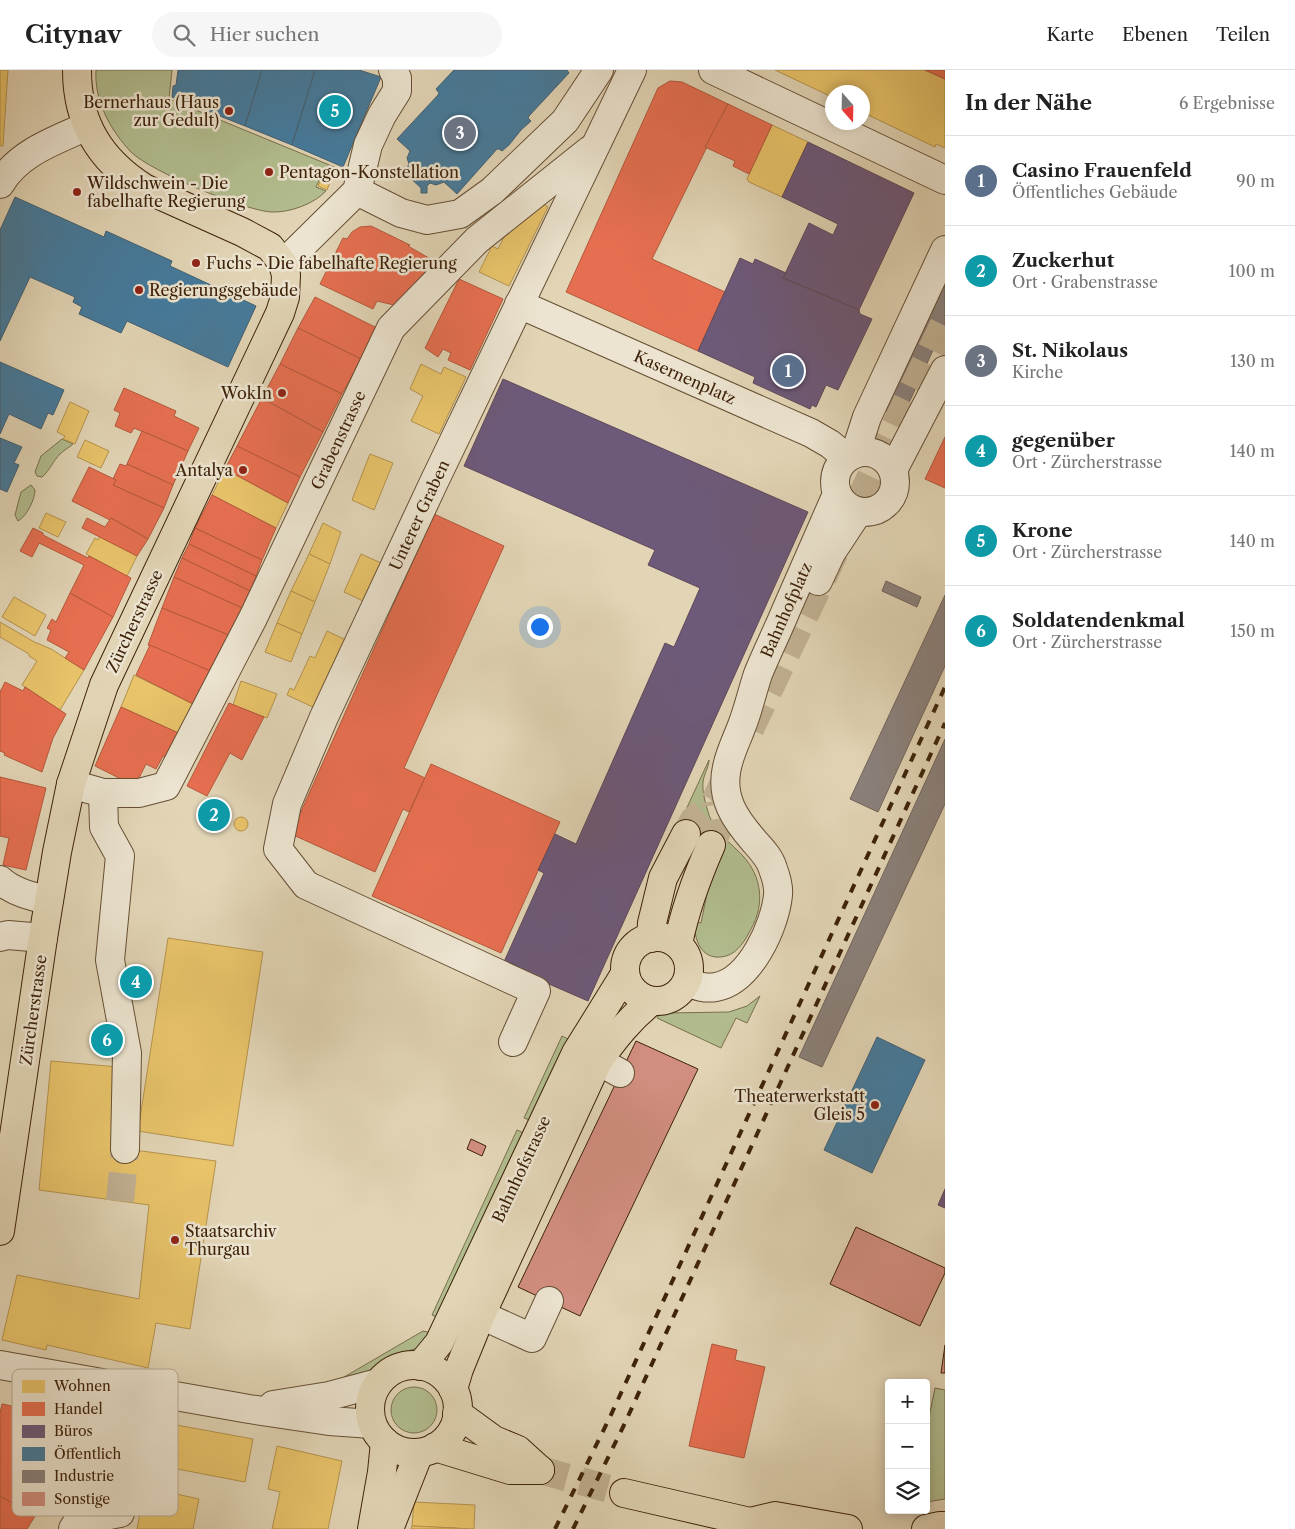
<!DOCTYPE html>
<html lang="de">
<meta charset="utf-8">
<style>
:root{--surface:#fff;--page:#f6f6f6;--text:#222;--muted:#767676;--line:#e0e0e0;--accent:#ea580c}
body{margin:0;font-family:"Libre Caslon Text",serif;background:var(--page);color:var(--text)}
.controls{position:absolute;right:15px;bottom:15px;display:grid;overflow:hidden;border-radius:5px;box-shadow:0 2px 12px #0003}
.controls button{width:45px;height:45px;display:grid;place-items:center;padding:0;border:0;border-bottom:1px solid var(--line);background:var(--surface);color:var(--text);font:25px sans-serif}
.compass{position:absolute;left:825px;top:15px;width:45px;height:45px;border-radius:50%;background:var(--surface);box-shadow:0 2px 12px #0003;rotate:160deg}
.you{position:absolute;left:539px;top:556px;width:18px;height:18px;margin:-12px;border:4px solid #fff;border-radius:50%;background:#1a73e8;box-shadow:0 0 0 8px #1a73e833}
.badge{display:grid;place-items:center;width:32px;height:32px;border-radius:50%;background:var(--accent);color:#fff;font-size:16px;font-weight:700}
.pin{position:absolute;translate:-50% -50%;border:2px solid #fff;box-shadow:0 1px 5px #0006}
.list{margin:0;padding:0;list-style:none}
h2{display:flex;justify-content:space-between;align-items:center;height:65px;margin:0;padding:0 20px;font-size:21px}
h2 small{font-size:16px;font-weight:400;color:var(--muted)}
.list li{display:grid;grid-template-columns:32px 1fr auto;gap:15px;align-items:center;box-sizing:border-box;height:90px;padding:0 20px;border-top:1px solid var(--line)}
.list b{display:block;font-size:19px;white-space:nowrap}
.list p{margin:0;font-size:16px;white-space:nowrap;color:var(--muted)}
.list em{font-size:16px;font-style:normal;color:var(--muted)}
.icon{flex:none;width:28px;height:28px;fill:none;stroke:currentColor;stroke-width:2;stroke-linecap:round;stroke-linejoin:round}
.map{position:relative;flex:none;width:945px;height:1459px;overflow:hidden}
header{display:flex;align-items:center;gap:30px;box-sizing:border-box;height:70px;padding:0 25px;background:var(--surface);border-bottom:1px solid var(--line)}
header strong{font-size:24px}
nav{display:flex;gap:28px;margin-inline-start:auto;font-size:18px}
.search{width:350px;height:45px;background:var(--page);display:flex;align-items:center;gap:12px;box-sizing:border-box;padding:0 18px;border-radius:28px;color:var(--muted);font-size:19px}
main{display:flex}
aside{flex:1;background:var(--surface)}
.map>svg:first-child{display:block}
</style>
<header>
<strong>Citynav</strong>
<div class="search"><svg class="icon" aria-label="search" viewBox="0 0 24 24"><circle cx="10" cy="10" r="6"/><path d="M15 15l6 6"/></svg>Hier suchen</div>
<nav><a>Karte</a><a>Ebenen</a><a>Teilen</a></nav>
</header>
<main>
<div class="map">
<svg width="945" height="1459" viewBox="0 0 945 1459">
<rect width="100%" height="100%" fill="#e2d5b6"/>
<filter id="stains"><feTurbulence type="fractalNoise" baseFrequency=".004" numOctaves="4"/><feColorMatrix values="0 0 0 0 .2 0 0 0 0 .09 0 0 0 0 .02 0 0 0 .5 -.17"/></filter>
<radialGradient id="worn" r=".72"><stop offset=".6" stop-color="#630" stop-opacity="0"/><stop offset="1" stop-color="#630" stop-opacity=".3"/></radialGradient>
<g fill="#b2bd8f" stroke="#78704c">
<path d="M96,0H172L169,29L344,101L339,109L323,102L316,117L326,121C314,134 289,143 271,142C243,140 150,101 131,82C111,61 94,31 96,0Z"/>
<path d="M62,369L73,374C70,377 64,380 60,384C53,391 50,400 42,407L37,406L35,402L41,386Z"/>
<path d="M31,415L35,420C35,429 27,446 18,451L15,445L21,422Z"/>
<path d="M709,690C709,697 704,704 703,712C702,723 706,735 709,745C716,764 730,772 743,786C762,807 765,834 751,859C746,869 738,883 726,886C704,892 694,873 695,855L697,852L701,853L707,823L723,780L677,759Z"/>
<polygon points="760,926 747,953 736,948 721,978 657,948 658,946 666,943 729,942 747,936"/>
<polygon points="562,966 572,971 535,1052 524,1048"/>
<polygon points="517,1060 528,1065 443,1250 432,1245"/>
<polygon points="423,1261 432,1263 418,1278 388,1287 365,1304 339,1310"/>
<circle cx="414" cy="1340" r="23"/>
<polygon points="935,1318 945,1320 945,1429 926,1432 926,1362"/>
</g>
<g fill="#e9c46a" stroke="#b5934d">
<polygon points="0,0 8,0 3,76 0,76"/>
<polygon points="775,0 925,0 945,9 945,78 936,74 935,77 862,42 862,22 832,22 832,27"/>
<polygon points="772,55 808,72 782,127 749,112 747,109"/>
<polygon points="324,103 332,107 327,120 318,116"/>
<polygon points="541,133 548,137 509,216 479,202 492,176 498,179 504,167"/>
<polygon points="421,294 441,304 444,297 466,307 439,364 411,351 423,326 410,319"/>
<polygon points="70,332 89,341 75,374 63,369 65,366 57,362"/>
<polygon points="85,370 109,381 101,398 77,387"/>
<polygon points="370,384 393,393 374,440 352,430"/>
<polygon points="225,399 288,433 276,458 212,425"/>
<polygon points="46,443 66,452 58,467 39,458"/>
<polygon points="323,453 341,462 330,494 309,484"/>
<polygon points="100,466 137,486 127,506 86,484 95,468 98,470"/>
<polygon points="309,484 330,494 315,532 291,521"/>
<polygon points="361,484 381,493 363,531 344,522"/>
<polygon points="291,521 315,532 302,564 277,553"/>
<polygon points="14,527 46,545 35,566 2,547"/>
<polygon points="0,552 36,573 37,573 51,579 84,600 60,640 22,615 37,591 29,586 29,584 0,567"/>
<polygon points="277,553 302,564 291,592 265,582"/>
<polygon points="327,561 346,570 315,638 287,625 290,618 294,620 310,586 315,588"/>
<polygon points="134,605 199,637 183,665 121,637"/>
<polygon points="241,611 277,624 267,648 233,635"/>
<circle cx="241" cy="754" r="7"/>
<polygon points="168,868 263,882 233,1076 138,1061"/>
<polygon points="51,991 118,997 112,1077 216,1091 190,1259 156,1253 148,1298 47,1275 46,1280 2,1270 17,1205 139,1229 149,1135 39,1120"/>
<polygon points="160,1352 253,1369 245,1412 151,1394"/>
<polygon points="277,1376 342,1391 328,1459 272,1459 280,1422 268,1419"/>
<polygon points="145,1417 199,1429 193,1459 137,1459"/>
<polygon points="414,1432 475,1435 474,1459 412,1456"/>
<polygon points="412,1456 457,1458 457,1459 411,1459"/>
</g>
<g fill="#e76f51" stroke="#b4583b">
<polygon points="925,0 945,0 945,9"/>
<polygon points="670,11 682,12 728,34 652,189 725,222 698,281 566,222 658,18"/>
<polygon points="728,34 772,55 749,104 733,96 735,91 705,77"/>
<polygon points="371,156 410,175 408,176 434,191 398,236 377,231 373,239 320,214 343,168 347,169 352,162 360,157"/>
<polygon points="459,209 503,229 470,300 448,290 451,283 443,279 438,287 425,278"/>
<polygon points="315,227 379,259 361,289 298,258"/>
<polygon points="298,258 361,289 342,324 280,294"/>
<polygon points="280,294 342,324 323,362 262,328"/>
<polygon points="124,318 176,341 174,346 199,358 188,381 134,358 131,363 115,356 120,343 114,340"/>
<polygon points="262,328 323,362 300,407 237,376"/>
<polygon points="142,361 188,381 173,415 127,394"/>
<polygon points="945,367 945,418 925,409"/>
<polygon points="237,376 300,407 288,433 225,399"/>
<polygon points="120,394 126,396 127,394 173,415 164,438 113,415 116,410 113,409"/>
<polygon points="89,397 116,410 113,415 164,438 148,469 111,448 110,450 72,431"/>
<polygon points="212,425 276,458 262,490 195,458"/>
<polygon points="434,444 504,476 404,698 425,708 409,742 403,739 375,802 291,764"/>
<polygon points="87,448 105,457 111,448 148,469 137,486 82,458"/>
<polygon points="33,458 43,463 43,465 88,488 89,486 131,508 113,547 70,523 84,495 39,473 32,487 20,481"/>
<polygon points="195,458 262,490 256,506 189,474"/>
<polygon points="189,474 256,506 250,521 182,488"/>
<polygon points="182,488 250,521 242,538 174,507"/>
<polygon points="174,507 242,538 231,566 162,538"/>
<polygon points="70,523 113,547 84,600 65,588 69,582 47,570 51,560 47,558 52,549 56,552"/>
<polygon points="162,538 231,566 215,603 148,575"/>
<polygon points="150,575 215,603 199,637 136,605"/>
<polygon points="5,612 23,621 25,617 66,644 53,668 42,702 4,685 5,683 0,681 0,622"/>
<polygon points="229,633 264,647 242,690 230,683 207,726 187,716"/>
<polygon points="121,637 183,665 168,689 163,686 156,699 146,694 135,716 95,696"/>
<polygon points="431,694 560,752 501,883 372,826"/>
<polygon points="0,707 46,718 26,800 3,795 9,768 0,766"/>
<polygon points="712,1274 737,1280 735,1290 765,1297 744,1388 689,1376"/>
<polygon points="19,1331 120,1352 107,1414 96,1411 91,1435 63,1430 60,1443 35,1438 36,1425 33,1423 23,1441 0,1426 0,1343 2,1334 17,1337"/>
<polygon points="0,1426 35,1446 27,1459 0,1459"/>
</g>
<g fill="#6d597a" stroke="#5f4858">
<polygon points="808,72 914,123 859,240 783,208 809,153 833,165 838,154 782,127"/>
<polygon points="740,188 753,194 755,189 786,203 783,208 859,240 860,244 872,249 838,320 826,315 816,337 812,335 810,339 753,313 755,307 698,281"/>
<polygon points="503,309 808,442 588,931 503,894 544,803 538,800 555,764 576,774 665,573 674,577 700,518 648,495 655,480 464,396"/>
<polygon points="945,1119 945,1138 938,1135"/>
</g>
<g fill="#457b9d" stroke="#436071">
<polygon points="178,0 262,0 245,56 172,27 173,16 176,15"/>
<polygon points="262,0 315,0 292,75 245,56"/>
<polygon points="315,0 359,0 381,7 343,97 292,75"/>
<polygon points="454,0 567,0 569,3 529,46 528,48 531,51 521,60 509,75 502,81 499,79 497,79 457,124 444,112 436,115 430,113 427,116 427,123 421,123 421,118 405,103 400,104 399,97 407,98 409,94 407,88 410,81 397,69 438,25 439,23 436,19"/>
<polygon points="15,127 104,167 106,161 172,191 170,196 256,236 228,297 127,251 121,263 79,244 82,237 73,232 75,227 30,207 0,271 0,160"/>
<polygon points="0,292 64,320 53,345 48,343 41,359 9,344 0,364"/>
<polygon points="0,368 22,377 14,393 19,395 7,422 0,419"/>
<polygon points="877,967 925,990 872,1103 824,1080"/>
</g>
<g fill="#8a817c" stroke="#73645a">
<polygon points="945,207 945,254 902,348 884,340"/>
<polygon points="886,511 921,527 917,537 882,521"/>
<polygon points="945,525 945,596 878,742 850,729"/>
<polygon points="945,669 945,734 822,997 799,987"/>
</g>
<g fill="#d28e80" stroke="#3d2209">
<polygon points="636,971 698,999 580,1246 518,1217"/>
<polygon points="471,1069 486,1076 482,1086 467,1079"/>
<polygon points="856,1157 945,1198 945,1203 920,1256 830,1214"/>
<polygon points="945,1275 945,1303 941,1303"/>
</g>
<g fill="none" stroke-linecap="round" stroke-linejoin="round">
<polyline stroke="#c1b193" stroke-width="28" stroke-dasharray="28 14" stroke-linecap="butt" points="120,1131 125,1079"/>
<g stroke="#c1b193" stroke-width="28" stroke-dasharray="28 14" stroke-linecap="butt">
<polyline points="750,659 945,252"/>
<polyline points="686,764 694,750 715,731 730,700"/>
<polyline points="711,775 719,757 715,731"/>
<polyline points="540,1400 624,1423"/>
</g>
<defs>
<g id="minor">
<polyline points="713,0 945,110"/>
<path d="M0,114C19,82 55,71 87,56"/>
<polyline points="357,121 401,143 427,150 460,144 492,121 565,51 599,0"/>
<polyline points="283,194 357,121 368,75 382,45 397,21 397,8 393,0"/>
<polyline points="519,234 811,363 830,374 847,388"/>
<circle cx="865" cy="412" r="30"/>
<polyline points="855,384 867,347 945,180"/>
<polyline points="893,400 945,300"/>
<polyline points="818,511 831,483 858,442"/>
<polyline points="71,714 103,723 139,723 166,716 253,548 391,258 477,170 590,80"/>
<polyline points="103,723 104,757 120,786 110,890 127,983 125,1079"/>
<path d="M0,810C13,822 32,827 49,830"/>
<polyline points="0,867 8,865 43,868"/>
<path d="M687,912C697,916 705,919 716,917C750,911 775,856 778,825C779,816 776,807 773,799C770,788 762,780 754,771C735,749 720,728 727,697C730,683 736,671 741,658C748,641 752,622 758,604C767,582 778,560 787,538C804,500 820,462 837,424"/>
<polyline points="513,972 536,921 306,815 278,779 287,734 324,647 434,412 632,0"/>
<polyline points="598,991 620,1003"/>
<polyline points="481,1245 532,1268 549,1231"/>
<polyline points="0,1295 249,1339 329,1351 372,1354"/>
<polyline points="273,1335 329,1326 378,1313"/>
<polyline points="73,1459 78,1451 120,1443 128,1408 143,1320"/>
</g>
<g id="major">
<circle cx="657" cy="899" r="32"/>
<polyline points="651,868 652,853 663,808 686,764"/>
<path d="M678,874C685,839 697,807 711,775"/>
<path d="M0,1161L43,868L57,782L71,714L104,615L280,243L285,227L286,205L283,194L270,177L242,162L144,118C100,90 77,53 77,0"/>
<circle cx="414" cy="1339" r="44"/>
<polyline points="420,1296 439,1273 576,983 625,904"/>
<path d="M453,1319L459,1299L481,1245L598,991C614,969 630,948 652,931"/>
<polyline points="457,1343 494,1370 518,1380 540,1400"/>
<polyline points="435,1377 510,1400 540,1400"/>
<polyline points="624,1423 750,1452 761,1459"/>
<polyline points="750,1452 775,1446 848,1459"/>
<polyline points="372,1459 382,1402 385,1372"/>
<polyline points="389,1459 419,1383"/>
<polyline points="926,1459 940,1456 945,1456"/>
</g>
</defs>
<use href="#minor" stroke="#664f34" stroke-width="30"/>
<use href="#major" stroke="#3d2209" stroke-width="30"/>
<use href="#minor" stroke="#ece4d0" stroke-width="28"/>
<use href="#major" stroke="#e2d5b6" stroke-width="28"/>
<g stroke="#3d2209" stroke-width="4" stroke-dasharray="9 9" stroke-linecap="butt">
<polyline points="555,1459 610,1347 945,617"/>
<polyline points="573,1459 624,1355 945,653"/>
</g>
</g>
<g fill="#8f2418" stroke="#ece4d0" stroke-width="2">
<circle cx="229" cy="41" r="5"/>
<circle cx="269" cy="102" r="5"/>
<circle cx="77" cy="122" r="5"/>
<circle cx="196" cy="193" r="5"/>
<circle cx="139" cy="220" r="5"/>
<circle cx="282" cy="323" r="5"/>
<circle cx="243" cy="400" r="5"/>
<circle cx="875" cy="1035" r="5"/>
<circle cx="175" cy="1170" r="5"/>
</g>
<g text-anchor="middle" stroke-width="5" stroke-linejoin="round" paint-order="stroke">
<g font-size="16" fill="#3d2209" stroke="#ece4d0" text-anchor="start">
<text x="219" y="38" text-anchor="end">Bernerhaus (Haus<tspan x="219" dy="18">zur Gedult)</tspan></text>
<text x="279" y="108">Pentagon-Konstellation</text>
<text x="87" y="119">Wildschwein - Die<tspan x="87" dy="18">fabelhafte Regierung</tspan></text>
<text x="206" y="199">Fuchs - Die fabelhafte Regierung</text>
<text x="149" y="226">Regierungsgebäude</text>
<text x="272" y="329" text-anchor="end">WokIn</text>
<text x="233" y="406" text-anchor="end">Antalya</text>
<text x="865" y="1032" text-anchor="end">Theaterwerkstatt<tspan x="865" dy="18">Gleis 5</tspan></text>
<text x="185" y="1167">Staatsarchiv<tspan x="185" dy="18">Thurgau</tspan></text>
</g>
<g font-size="16" fill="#3d2209" stroke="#ece4d0">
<text transform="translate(685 307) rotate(24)" y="6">Kasernenplatz</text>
<text transform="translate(338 370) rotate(-65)" y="6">Grabenstrasse</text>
<text transform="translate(419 445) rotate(-65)" y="6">Unterer Graben</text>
<text transform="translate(786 540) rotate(-66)" y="6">Bahnhofplatz</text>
<text transform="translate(134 551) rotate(-65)" y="6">Zürcherstrasse</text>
<text transform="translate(33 940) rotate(-82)" y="6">Zürcherstrasse</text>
<text transform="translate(521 1099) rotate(-65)" y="6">Bahnhofstrasse</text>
</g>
</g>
<rect x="12" y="1299" width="166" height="147" rx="8" fill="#ece4d0" stroke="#b8aa94" stroke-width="1"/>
<rect x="22" y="1310" width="23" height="13" fill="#e9c46a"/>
<rect x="22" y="1332" width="23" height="14" fill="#e76f51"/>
<rect x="22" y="1355" width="23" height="13" fill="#6d597a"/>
<rect x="22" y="1377" width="23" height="14" fill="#457b9d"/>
<rect x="22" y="1400" width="23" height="13" fill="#8a817c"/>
<rect x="22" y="1422" width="23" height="14" fill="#d28e80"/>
<g font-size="14" fill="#3d2209">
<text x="54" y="1321">Wohnen</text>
<text x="54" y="1344">Handel</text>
<text x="54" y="1366">Büros</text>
<text x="54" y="1389">Öffentlich</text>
<text x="54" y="1411">Industrie</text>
<text x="54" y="1434">Sonstige</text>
</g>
<rect width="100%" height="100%" filter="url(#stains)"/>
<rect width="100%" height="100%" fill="url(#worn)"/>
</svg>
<div class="controls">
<button>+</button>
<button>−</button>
<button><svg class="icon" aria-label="layers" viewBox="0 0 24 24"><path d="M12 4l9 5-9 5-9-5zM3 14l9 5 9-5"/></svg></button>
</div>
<svg class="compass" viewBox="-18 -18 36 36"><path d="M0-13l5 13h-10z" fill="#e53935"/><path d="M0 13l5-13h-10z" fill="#767676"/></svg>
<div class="you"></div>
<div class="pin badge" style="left:788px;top:301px;background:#5c6f8a">1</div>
<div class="pin badge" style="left:214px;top:745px;background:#0f9aa8">2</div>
<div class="pin badge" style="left:460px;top:63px;background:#6b7280">3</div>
<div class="pin badge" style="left:136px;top:912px;background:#0f9aa8">4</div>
<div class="pin badge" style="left:335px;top:41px;background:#0f9aa8">5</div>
<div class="pin badge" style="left:107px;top:970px;background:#0f9aa8">6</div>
</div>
<aside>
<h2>In der Nähe<small>6 Ergebnisse</small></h2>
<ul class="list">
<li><span class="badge" style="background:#5c6f8a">1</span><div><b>Casino Frauenfeld</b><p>Öffentliches Gebäude</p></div><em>90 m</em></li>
<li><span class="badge" style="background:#0f9aa8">2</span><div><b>Zuckerhut</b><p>Ort · Grabenstrasse</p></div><em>100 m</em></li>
<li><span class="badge" style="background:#6b7280">3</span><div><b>St. Nikolaus</b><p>Kirche</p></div><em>130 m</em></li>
<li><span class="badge" style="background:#0f9aa8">4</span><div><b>gegenüber</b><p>Ort · Zürcherstrasse</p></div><em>140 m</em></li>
<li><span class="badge" style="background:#0f9aa8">5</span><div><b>Krone</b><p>Ort · Zürcherstrasse</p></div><em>140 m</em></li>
<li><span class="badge" style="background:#0f9aa8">6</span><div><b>Soldatendenkmal</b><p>Ort · Zürcherstrasse</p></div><em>150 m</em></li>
</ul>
</aside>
</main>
